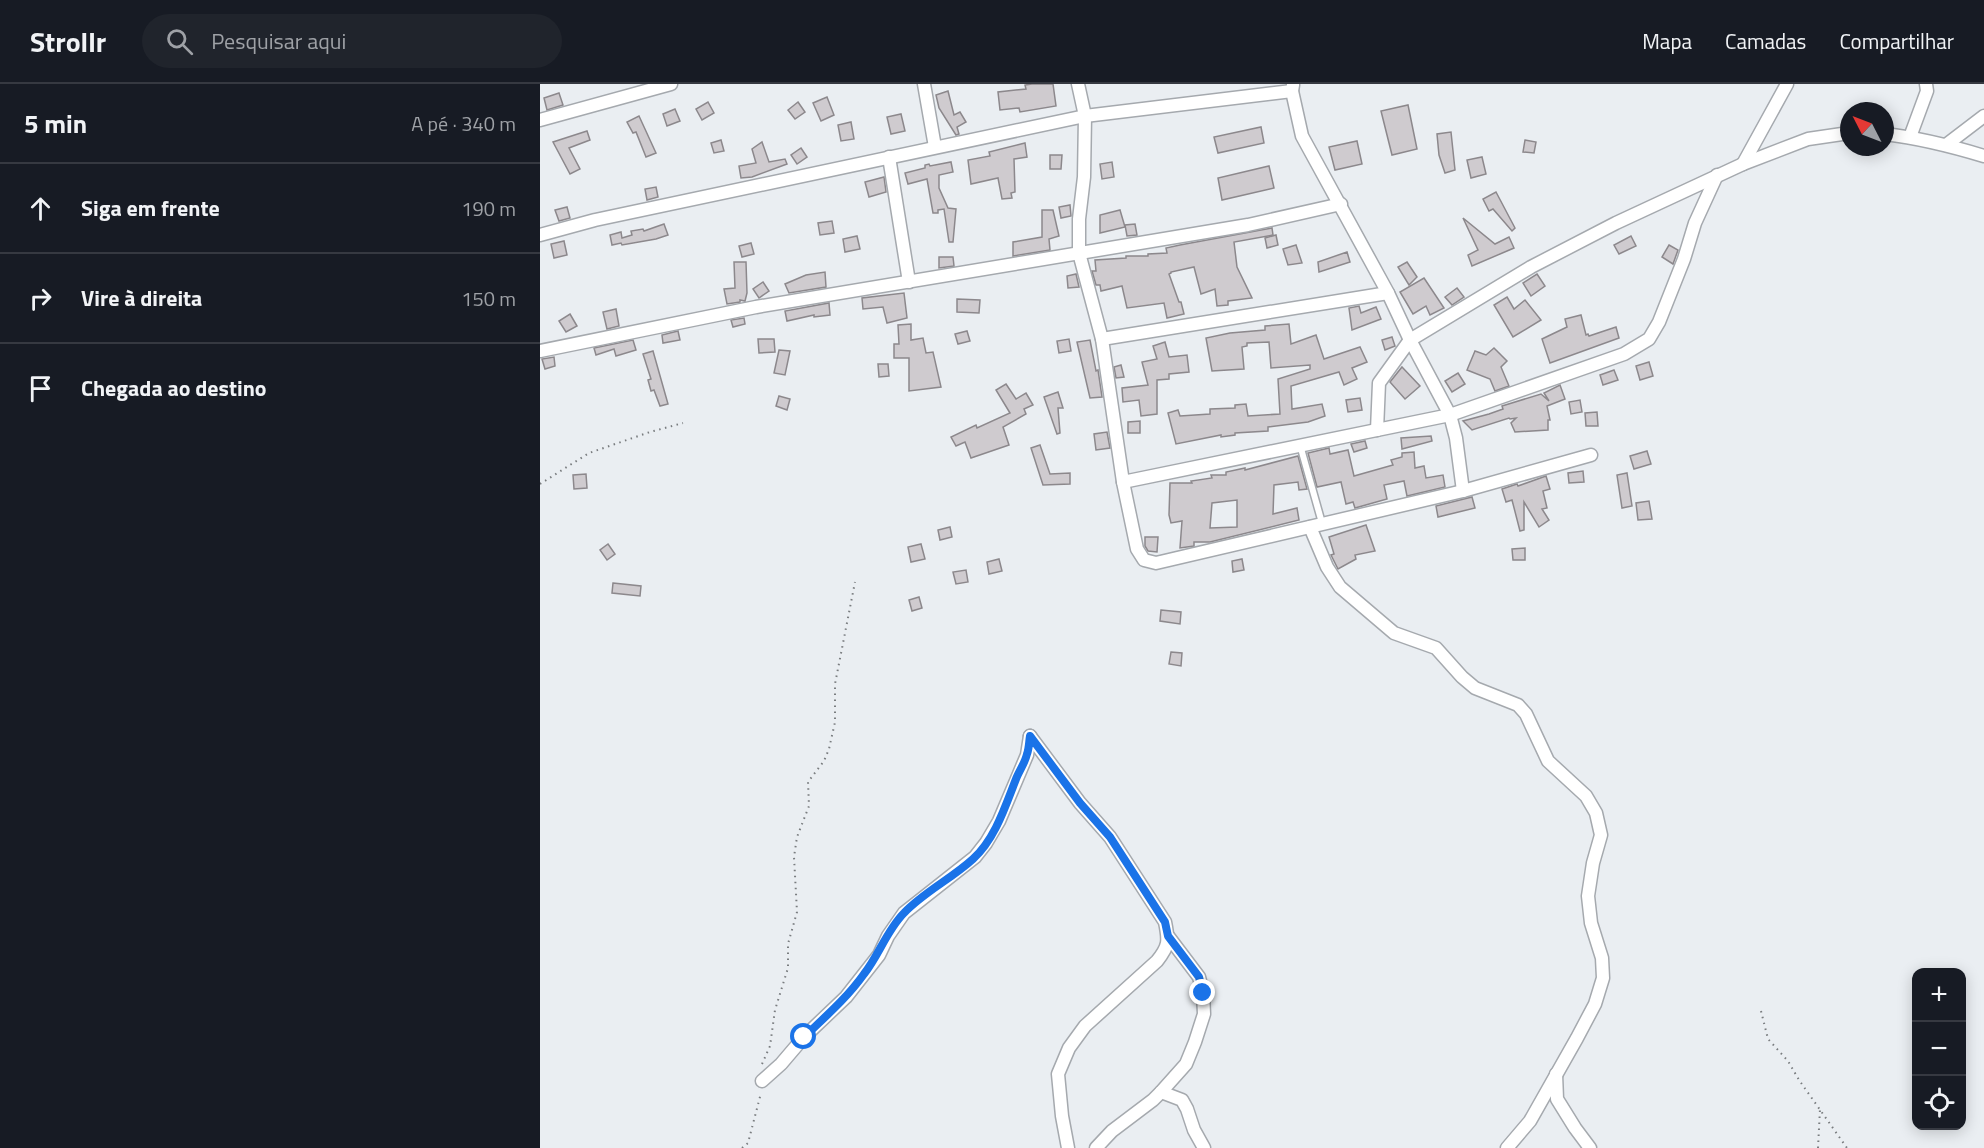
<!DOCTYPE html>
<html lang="pt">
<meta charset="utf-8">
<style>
:root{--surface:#171b24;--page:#20242c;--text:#f1f3f6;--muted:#9ea1a6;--line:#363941}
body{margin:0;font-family:"Titillium Web",sans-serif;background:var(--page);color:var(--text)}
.controls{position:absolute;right:18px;bottom:18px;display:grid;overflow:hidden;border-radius:12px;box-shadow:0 3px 15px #0003}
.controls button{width:54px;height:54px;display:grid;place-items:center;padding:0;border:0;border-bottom:2px solid var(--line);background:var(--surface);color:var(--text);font:30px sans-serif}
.compass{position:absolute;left:1300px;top:18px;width:54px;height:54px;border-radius:50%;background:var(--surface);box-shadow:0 3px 15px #0003;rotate:312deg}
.stop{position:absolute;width:18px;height:18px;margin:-14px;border:4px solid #1a73e8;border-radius:50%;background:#fff}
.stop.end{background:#1a73e8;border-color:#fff;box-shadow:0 2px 6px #0008}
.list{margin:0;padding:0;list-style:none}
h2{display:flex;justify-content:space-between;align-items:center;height:78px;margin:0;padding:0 24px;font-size:26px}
h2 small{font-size:20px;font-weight:400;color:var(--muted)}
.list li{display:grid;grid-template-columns:39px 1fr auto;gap:18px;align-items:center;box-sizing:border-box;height:90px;padding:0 24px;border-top:2px solid var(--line)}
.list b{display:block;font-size:22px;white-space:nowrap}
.list em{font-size:20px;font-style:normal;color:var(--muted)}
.icon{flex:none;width:33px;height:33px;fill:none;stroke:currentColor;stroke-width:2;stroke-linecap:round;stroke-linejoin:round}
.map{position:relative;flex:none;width:1444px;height:1064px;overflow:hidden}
header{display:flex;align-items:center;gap:36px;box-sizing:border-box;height:84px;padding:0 30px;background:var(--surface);border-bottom:2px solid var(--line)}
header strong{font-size:28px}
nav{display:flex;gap:33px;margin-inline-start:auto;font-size:21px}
.search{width:420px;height:54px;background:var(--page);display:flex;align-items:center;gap:15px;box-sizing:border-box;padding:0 21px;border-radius:33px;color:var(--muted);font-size:22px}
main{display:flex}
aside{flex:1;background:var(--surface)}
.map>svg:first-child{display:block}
</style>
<header>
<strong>Strollr</strong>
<div class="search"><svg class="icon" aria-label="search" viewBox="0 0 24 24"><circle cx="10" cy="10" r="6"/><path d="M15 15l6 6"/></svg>Pesquisar aqui</div>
<nav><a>Mapa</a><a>Camadas</a><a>Compartilhar</a></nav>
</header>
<main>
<aside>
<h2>5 min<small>A pé · 340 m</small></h2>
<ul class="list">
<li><svg class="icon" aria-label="ahead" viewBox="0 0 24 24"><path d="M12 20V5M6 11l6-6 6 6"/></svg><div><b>Siga em frente</b></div><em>190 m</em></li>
<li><svg class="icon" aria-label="right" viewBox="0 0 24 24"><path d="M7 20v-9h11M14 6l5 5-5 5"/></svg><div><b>Vire à direita</b></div><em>150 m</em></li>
<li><svg class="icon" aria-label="arrive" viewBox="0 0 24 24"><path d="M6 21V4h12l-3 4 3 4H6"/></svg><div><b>Chegada ao destino</b></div></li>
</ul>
</aside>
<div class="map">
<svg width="1444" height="1064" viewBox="0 0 1444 1064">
<rect width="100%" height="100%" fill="#eaeef2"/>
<g fill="#cfcbcf" stroke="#8c888c" stroke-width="1.5" fill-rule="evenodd">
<polygon points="492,0 513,0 516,22 480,28 479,24 460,26 458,8 486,5 485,1"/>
<polygon points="408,7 414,31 420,28 426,38 417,43 419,50 416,51 399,24 396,11"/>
<polygon points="19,9 23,21 7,26 4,14"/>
<polygon points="287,13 294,31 281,37 273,19"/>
<polygon points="168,18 174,29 162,36 156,25"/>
<polygon points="258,18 265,28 255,35 248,26"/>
<polygon points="868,21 877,65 852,71 841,27"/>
<polygon points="135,25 140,37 127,42 123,30"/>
<polygon points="361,30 365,47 351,50 347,33"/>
<polygon points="99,32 116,69 106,73 96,48 93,49 87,38"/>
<polygon points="311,38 314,55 301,57 298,41"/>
<polygon points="721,43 724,59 678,69 674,53"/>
<polygon points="47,47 50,56 29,64 40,85 30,90 13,58"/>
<polygon points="911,48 915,86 905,89 899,71 897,50"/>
<polygon points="181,56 184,67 174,69 171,59"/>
<polygon points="985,56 996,58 994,69 983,68"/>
<polygon points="817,57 822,80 795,86 789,63"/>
<polygon points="222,58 229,78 245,75 247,80 212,93 201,94 199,82 216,79 212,65"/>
<polygon points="485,59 487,73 474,75 475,108 471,109 472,114 462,115 458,94 431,100 428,76 450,72 449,68"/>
<polygon points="261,64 267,73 257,80 251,71"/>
<polygon points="510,71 522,71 521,85 510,85"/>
<polygon points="942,73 946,90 931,94 927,76"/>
<polygon points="411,78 413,88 399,91 399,104 408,124 416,125 413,158 409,158 404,125 398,126 398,129 393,129 387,95 368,100 365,89 385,84 385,81 389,80 390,82"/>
<polygon points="572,78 574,93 562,95 560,80"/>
<polygon points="729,82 734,104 682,116 678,94"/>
<polygon points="344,93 346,108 329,113 325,98"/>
<polygon points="116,103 118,113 107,116 105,105"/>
<polygon points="956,108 975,144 972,147 953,125 949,127 943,115"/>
<polygon points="530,121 531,132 521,134 519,123"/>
<polygon points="27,123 30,134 19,137 15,126"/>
<polygon points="502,126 513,126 519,152 509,155 510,166 473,172 473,158 502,153"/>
<polygon points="580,126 585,143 560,149 560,131"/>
<polygon points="923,134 955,160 969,153 974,164 932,182 928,171 938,166"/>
<polygon points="292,137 294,149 280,151 278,139"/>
<polygon points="124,140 128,151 116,155 82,161 81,159 72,161 70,151 81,148 82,154 92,151 91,147 103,145 104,147"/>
<polygon points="595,140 597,151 587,152 585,141"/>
<polygon points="732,144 733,151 694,158 697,183 712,214 688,217 688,221 677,222 675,205 661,210 654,183 631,188 631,189 629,190 639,218 641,218 644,230 627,234 624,219 587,224 582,202 561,207 560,201 556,201 552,187 556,187 555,176 586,174 586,172 608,172 608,170 627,169 626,164 640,161"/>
<polygon points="736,151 738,161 727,164 725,154"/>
<polygon points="317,152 320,165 305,168 303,155"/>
<polygon points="1091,152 1096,162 1079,170 1074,161"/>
<polygon points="24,157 27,171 14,174 11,160"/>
<polygon points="211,159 214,170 202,173 199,162"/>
<polygon points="756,161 762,179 748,181 743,165"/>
<polygon points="1129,161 1138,166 1133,180 1122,173"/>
<polygon points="807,168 810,178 779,188 778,178"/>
<polygon points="399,173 413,173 414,182 399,184"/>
<polygon points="194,178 206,178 207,209 205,217 200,216 200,218 187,220 184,205 195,204"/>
<polygon points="867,178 877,193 869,201 858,183"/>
<polygon points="285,188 286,203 249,209 245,200 266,191"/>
<polygon points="536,190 539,203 528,204 527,192"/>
<polygon points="997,190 1005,202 991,212 983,199"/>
<polygon points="884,194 904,224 890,231 886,222 873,230 860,208"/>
<polygon points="223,198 229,207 219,214 213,205"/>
<polygon points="917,204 924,213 912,221 905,213"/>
<polygon points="364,209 367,234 347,239 343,223 323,225 322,214"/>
<polygon points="967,213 974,225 985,216 1001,236 973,253 954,221"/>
<polygon points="417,215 440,216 439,229 417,228"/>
<polygon points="289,219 290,231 274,233 274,231 247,237 245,227"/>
<polygon points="819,222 821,229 836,223 841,235 812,246 809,224"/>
<polygon points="76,225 79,242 67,245 63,228"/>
<polygon points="30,230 37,242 26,248 19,237"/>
<polygon points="1041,231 1046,251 1048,250 1049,252 1076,243 1079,254 1010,279 1002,255 1027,243 1025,235"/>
<polygon points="204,234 205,240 193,243 191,236"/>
<polygon points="371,240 371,256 383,254 386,269 393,268 401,303 369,307 369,274 354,274 354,260 359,260 358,241"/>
<polygon points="749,240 751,260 776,251 784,275 820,263 827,278 812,284 817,295 804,301 799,288 751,302 752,325 782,320 785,332 768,338 728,343 728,347 695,349 695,351 681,353 681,351 636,360 628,329 638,326 640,332 670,330 670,325 695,324 695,321 706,320 708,332 740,330 738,295 770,285 770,281 731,284 729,258 707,259 707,262 702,263 704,285 672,287 666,254 690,249 725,246 725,242"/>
<polygon points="138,247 140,256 123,259 122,251"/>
<polygon points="427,247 430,257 418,260 415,250"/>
<polygon points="852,253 855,262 845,266 842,256"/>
<polygon points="218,255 234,255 235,268 219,269"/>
<polygon points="529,255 531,267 519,269 517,257"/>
<polygon points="93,256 96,266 76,272 74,265 56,271 54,264"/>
<polygon points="550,256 556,287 558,286 562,313 550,314 537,258"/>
<polygon points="625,258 629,273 647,271 649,288 629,290 629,295 617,296 617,330 601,332 599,316 583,318 582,304 608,301 602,278 617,275 613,262"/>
<polygon points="954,264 967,277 961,283 969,302 955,307 950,295 927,286 935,267 946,271"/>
<polygon points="239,266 250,267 245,291 234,289"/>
<polygon points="113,267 128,320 120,322 114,306 111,307 108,296 111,295 103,270"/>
<polygon points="14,273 15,282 5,285 2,275"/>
<polygon points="1109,278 1113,292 1100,296 1096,282"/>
<polygon points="338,280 348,280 349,292 339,293"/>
<polygon points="581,281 584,293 576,294 574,283"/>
<polygon points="862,283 880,302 865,315 850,298"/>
<polygon points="1074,286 1078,296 1063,301 1060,291"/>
<polygon points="918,289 925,300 912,308 905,297"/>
<polygon points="466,300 476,315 486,309 493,321 484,325 486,330 463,343 469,361 431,374 425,358 416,362 411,353 436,341 437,344 470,329 456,306"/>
<polygon points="1020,301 1025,315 1007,322 1010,336 1008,336 1008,346 975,348 971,339 976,334 970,335 969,334 932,346 923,337 949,330 963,325 962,322 1001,310 1009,317 1004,309"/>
<polygon points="518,308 523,324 518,324 520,349 517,350 504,313"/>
<polygon points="239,312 250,315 247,326 236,322"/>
<polygon points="820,314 822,326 808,328 806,316"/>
<polygon points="1040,316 1042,328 1031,330 1029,318"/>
<polygon points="1057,328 1058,342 1046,342 1045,329"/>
<polygon points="600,337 600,349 588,349 588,338"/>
<polygon points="567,348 570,364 556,366 554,350"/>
<polygon points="891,352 892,357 862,365 861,354"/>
<polygon points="825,357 827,364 814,368 811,360"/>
<polygon points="500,361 510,390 530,389 530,400 503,401 491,364"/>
<polygon points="789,364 790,370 808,366 814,392 853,381 851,376 862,373 862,369 874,368 875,384 884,382 886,394 903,391 905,403 867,412 864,397 844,401 847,415 815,424 813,418 806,420 801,398 777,403 768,369"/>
<polygon points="1107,367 1111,380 1094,385 1090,372"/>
<path d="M758,372L767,405L759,406L758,398L734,401L733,430L757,424L759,436L670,458H654V462L640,464L642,437L631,439L629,431L630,399H652L651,397L672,394L671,391H686V388L705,384V386ZM697,416V443L670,444L672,419Z"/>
<polygon points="1043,387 1044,398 1029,399 1028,389"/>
<polygon points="1087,389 1092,422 1082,424 1077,391"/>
<polygon points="46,390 47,404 34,405 33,391"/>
<polygon points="1006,392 1010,405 1003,407 1007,424 1002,425 1009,436 999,443 984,418 984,446 980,447 972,416 966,418 962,405 977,400 978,402"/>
<polygon points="932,413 935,424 898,433 896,422"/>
<polygon points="1109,417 1112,435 1098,436 1096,419"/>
<polygon points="826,441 835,467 815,471 816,475 798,485 791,471 794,470 789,453"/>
<polygon points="410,443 412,453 400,456 398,446"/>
<polygon points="605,453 618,453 617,468 608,467 605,462"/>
<polygon points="68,460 75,470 67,476 60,466"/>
<polygon points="381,460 385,475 371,478 368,463"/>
<polygon points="985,464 985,476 973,476 972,465"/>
<polygon points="459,475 462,487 449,490 447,478"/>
<polygon points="702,475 704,486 693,488 692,477"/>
<polygon points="426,486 428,498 416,500 413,488"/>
<polygon points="73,499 101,502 100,512 72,509"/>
<polygon points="379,513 382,524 372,527 369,516"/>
<polygon points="621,526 641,528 640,540 620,537"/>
<polygon points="631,568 642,569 641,582 629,580"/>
</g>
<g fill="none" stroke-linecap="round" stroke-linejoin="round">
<defs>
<polyline id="service" points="760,361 782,439"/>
<g id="minor">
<polyline points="384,0 395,63"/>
<polyline points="538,0 545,32 544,93 539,135 539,169 562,255 583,398 597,465 604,476 616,479 923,407 1051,371"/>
<polyline points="753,1 752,7 762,52 848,209 870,256 910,331 916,354 923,407"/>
<polyline points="0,36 131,0"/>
<path d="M1345,50C1379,54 1411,62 1444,72"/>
<polyline points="1370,53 1387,7 1386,0"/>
<polyline points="1406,61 1444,32"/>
<polyline points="349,73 369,198"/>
<polyline points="1203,80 1247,0"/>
<polyline points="0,151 55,136 545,32 752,7"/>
<polyline points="562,255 848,209"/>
<polyline points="0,267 216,223 708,141 801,120"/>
<polyline points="837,346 839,299 870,256 991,183 1076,139 1203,80 1268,55 1309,49"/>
<polyline points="583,398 910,331 1084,270 1109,255 1119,238 1144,175 1155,139 1177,91"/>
<polyline points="770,443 787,483 800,503 854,549 896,564 922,593 935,604 978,621 986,630 1008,677 1046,712 1056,729 1061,751 1053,779 1048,812 1051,839 1062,874 1063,894 1055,920 1037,954 990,1037 967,1064"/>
<path d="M490,652L540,719L570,753L625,838C629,857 629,862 617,877L545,942L529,964L518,990L522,1032L528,1064"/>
<polyline points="1016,990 1017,1015 1035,1044 1050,1064"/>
<polyline points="222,997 241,980 264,953 306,913 339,871 348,852 364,829 435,773 446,759 459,737 487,671 490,652"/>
<polyline points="621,1008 642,1016 647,1025 654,1046 664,1064"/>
<polyline points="556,1064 572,1047 613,1016 621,1008 646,980 655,958 664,930 663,909 659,893 628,852"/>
</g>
</defs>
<use href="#service" stroke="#a5a9ae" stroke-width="9"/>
<use href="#minor" stroke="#a5a9ae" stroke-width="15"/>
<g stroke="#797c7f" stroke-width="2" stroke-dasharray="1.5 4.5" stroke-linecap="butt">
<polyline points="0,400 49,369 110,348 143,339"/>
<polyline points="1221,927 1228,955 1248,977 1259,996 1307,1064"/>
<polyline points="222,980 230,962 235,926 248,884 248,860 257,828 254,773 257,753 269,722 268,698 284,677 289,665 295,638 295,600 315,498"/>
<polyline points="202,1064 208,1059 221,1009"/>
<polyline points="1278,1064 1280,1025"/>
</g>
<use href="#service" stroke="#fff" stroke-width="6"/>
<use href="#minor" stroke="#fff" stroke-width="12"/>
</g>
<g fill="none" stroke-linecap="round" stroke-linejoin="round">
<path stroke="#1a73e8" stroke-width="8" d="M264,953C285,933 307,914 324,890C339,871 347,846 364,829C384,808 411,795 433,775C455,755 465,723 476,695C479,687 485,679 487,670C489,665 489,658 490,652L540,719L570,753L625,838L628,852L659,893L663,909"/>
</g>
</svg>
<div class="controls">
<button>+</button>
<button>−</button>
<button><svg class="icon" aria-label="locate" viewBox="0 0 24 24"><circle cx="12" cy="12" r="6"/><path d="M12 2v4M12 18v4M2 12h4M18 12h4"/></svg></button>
</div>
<svg class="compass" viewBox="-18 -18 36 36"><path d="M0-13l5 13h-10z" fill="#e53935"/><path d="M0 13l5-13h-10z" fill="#9ea1a6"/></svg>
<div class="stop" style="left:264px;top:953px"></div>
<div class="stop end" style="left:663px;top:909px"></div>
</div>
</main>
